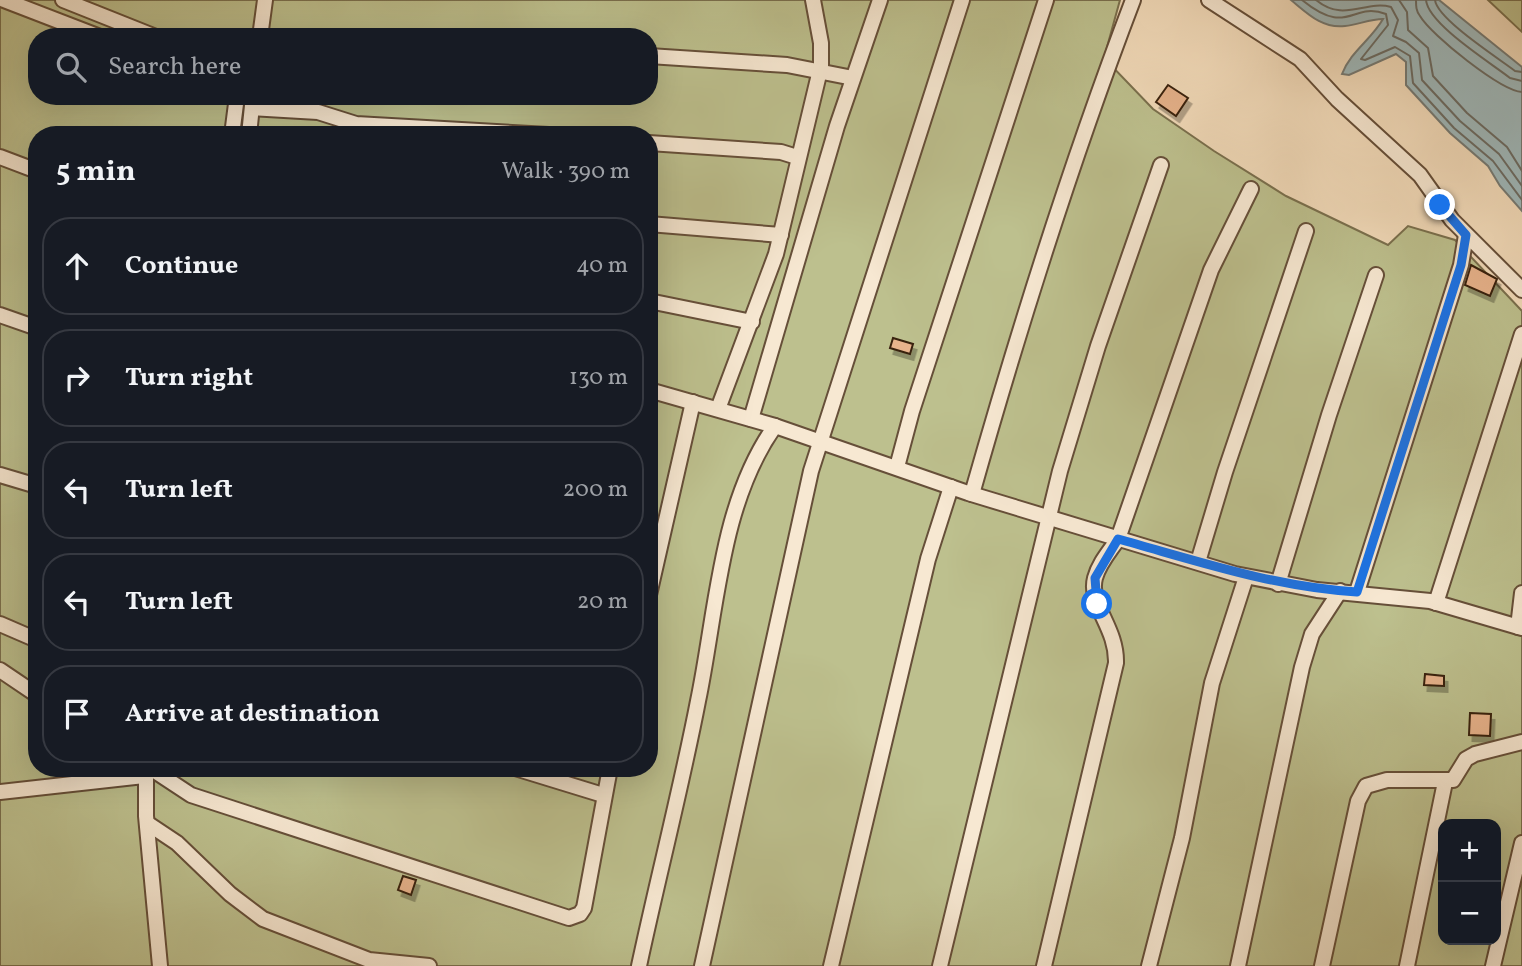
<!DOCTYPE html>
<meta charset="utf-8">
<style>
:root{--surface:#171b24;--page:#242831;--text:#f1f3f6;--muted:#9ea1a6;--line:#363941}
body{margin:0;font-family:Vollkorn,serif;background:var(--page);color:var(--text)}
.controls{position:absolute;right:21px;bottom:21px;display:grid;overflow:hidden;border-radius:14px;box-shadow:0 7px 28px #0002}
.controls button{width:63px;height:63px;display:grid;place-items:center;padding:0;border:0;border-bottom:2px solid var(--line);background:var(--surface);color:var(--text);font:35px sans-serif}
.stop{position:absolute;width:21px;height:21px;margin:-16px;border:5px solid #1a73e8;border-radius:50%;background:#fff}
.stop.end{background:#1a73e8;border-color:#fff;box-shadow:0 2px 7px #0008}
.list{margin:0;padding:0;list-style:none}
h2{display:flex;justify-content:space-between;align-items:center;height:91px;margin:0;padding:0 28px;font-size:30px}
h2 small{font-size:23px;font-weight:400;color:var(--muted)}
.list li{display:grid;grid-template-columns:46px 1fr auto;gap:21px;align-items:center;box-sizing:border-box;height:98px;margin:0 14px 14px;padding:0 14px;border:2px solid var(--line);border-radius:28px}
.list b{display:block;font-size:26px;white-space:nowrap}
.list em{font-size:23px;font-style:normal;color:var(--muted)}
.icon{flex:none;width:38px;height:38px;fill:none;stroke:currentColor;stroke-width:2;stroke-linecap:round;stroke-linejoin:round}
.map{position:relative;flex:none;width:1522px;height:966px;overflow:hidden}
.search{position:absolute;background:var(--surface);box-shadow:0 7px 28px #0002;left:28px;top:28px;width:630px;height:77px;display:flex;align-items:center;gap:18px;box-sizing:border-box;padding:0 24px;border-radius:28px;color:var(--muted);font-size:26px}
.panel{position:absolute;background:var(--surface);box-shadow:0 7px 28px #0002;left:28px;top:126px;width:630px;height:651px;border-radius:28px}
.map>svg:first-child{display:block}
</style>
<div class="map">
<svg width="1522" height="966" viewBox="0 0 1522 966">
<defs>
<filter id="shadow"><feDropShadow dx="3.5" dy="6" stdDeviation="0" flood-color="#0004"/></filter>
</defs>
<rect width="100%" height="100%" fill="#f2dbba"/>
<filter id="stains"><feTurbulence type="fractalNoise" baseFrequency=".00286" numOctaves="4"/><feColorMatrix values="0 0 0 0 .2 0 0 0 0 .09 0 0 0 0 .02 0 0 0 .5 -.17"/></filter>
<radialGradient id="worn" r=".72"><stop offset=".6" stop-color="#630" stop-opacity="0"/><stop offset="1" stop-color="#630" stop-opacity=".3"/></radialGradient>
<g fill="#bdc08e" stroke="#7a704e" stroke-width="2" fill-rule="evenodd">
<path d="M0,0H1120L1104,58L1153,109L1214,151L1286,196L1388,245L1408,226L1455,240L1522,311V966H0ZM37,37H649V96H37ZM37,135H649V768H37ZM1443,824H1496V940H1443Z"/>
<polygon points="1488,0 1522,0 1522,32"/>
</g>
<path fill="#9fb8ba" stroke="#767b75" stroke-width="2" d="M1291,0H1439L1522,67V211L1500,186L1488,166L1450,133L1406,85V62L1396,54L1349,75L1342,74C1351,51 1371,40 1383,19C1369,19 1358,25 1345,26C1322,29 1307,13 1291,0Z"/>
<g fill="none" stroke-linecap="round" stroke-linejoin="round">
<g stroke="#6c6c64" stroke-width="2">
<path d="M1302,0C1349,38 1351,1 1386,14L1388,25L1361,59L1365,60L1395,47L1410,56L1413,83L1454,128L1493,161L1522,200"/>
<path d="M1316,0C1344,23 1365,0 1391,7L1398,20L1393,36L1406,42L1419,53L1422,80L1460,121L1499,154L1522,186"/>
<polyline points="1399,0 1407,12 1408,30 1428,48 1433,76 1467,113 1507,147 1522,171"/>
<path d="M1416,0C1416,6 1416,11 1420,16C1431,35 1501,91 1522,92"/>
<path d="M1426,0C1428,24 1491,63 1510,78L1522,81"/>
<path d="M1435,0C1437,19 1498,58 1515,71L1522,72"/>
</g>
</g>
<g fill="#e7b38c" stroke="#38200e" stroke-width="2" filter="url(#shadow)">
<polygon points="1168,85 1188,98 1176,116 1156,102"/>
<polygon points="1471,265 1497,279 1490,296 1465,285"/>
<polygon points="893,338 913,344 910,354 890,348"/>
<polygon points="1425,674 1444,676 1444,686 1424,685"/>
<polygon points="1470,713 1491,714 1490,736 1469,735"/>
<polygon points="403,876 416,880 411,895 398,890"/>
</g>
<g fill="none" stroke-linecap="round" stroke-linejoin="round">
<defs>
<g id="minor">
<polyline points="4,0 100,37"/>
<polyline points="63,0 156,37"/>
<polyline points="1209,0 1300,59 1337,99 1420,175 1452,220 1522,290"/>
<polyline points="260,37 265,0"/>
<polyline points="649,56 787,65 853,78"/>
<polyline points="252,108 318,112 356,124 549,135"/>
<polyline points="232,135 237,96"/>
<polyline points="249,135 253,96"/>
<polyline points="649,143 781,152 797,157"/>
<polyline points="0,157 37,171"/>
<polyline points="649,224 781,235"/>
<polyline points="649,301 752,322"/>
<polyline points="0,315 37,328"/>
<polyline points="649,390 775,426 968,493 1235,574 1317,590 1430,601 1522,628"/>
<polyline points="718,409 776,254 821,66 821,43 813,0"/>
<polyline points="751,419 837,126 880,0"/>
<polyline points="897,467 912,411 1046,0"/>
<polyline points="0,475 37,486"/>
<path d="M972,494C1019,328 1071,162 1133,0"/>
<polyline points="1198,562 1225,472 1306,231"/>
<polyline points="1278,584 1329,415 1376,275"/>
<polyline points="1357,592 1461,265 1466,235"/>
<polyline points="649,595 693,402"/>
<polyline points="1436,603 1522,334"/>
<polyline points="0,624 37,640"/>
<polyline points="1518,627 1522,593"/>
<polyline points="0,670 37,695"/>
<polyline points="146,768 146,816 160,966"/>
<polyline points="150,768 191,795 569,918 580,914 584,908 610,768"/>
<polyline points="515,768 603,795"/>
<polyline points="0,792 144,776"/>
<polyline points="147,823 177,843 230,894 263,919 369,960 429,966"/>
<path d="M639,966C658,877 681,789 698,701C717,610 720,503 775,426"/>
<polyline points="702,966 811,471 962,0"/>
<polyline points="831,966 928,559 951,487"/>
<polyline points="940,966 1060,471 1098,346 1161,165"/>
<path d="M1044,966L1116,663C1117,627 1088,605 1095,578C1099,563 1110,551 1118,539L1211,270L1251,189"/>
<polyline points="1149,966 1182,838 1212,683 1246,577"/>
<polyline points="1238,966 1302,667 1312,634 1340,591"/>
<polyline points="1322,966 1358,801 1366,786 1387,780 1453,780 1466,759 1475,754 1522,742"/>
<polyline points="1407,966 1445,782"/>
<polyline points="1493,966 1522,843"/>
</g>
</defs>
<use href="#minor" stroke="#664f39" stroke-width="18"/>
<use href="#minor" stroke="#f7e8d2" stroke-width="14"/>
</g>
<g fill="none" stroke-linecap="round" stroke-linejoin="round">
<path stroke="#1a73e8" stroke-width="9" d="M1097,604L1095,578L1118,539C1198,561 1274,587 1357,592L1461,265L1466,235L1440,205"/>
</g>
<rect width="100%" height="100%" filter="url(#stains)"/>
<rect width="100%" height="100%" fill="url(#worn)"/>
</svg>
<div class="controls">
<button>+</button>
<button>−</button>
</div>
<div class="stop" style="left:1097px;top:604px"></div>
<div class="stop end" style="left:1440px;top:205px"></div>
<div class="search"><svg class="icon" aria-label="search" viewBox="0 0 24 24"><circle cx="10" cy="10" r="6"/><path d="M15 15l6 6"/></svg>Search here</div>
<section class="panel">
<h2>5 min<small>Walk · 390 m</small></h2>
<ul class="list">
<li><svg class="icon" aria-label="ahead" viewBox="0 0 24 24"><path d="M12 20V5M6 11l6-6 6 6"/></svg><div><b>Continue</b></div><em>40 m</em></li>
<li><svg class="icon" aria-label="right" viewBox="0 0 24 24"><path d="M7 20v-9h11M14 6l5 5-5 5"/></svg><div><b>Turn right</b></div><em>130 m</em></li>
<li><svg class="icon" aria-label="left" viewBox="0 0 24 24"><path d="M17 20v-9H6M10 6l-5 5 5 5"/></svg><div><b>Turn left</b></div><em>200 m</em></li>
<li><svg class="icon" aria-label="left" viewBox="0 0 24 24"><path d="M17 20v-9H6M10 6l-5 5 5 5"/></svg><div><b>Turn left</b></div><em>20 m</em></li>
<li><svg class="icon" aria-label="arrive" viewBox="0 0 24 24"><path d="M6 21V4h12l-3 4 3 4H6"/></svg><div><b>Arrive at destination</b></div></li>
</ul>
</section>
</div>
